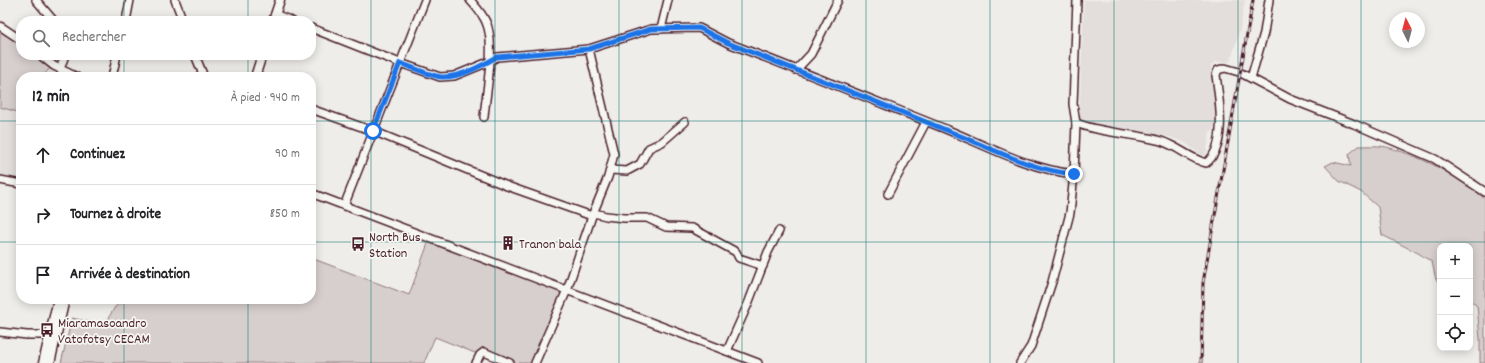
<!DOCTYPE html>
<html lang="fr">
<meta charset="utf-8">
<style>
:root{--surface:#fff;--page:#f2f2f2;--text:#202124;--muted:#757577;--line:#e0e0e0}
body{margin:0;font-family:Dekko,sans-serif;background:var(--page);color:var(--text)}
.controls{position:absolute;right:12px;bottom:12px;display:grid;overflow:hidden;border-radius:8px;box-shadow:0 2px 10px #0003}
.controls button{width:36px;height:36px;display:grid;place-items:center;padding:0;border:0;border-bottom:1px solid var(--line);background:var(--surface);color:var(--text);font:20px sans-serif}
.compass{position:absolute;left:1389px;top:12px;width:36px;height:36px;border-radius:50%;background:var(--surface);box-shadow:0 2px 10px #0003;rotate:354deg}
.stop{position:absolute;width:12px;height:12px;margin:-9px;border:3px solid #1a73e8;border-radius:50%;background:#fff}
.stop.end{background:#1a73e8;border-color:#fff;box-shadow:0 1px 4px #0008}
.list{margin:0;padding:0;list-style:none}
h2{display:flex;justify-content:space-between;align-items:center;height:52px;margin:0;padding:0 16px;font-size:17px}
h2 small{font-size:13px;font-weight:400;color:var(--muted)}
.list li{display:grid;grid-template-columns:26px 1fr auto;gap:12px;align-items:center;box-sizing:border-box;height:60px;padding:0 16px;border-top:1px solid var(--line)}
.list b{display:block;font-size:15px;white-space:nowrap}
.list em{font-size:13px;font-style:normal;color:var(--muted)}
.icon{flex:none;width:22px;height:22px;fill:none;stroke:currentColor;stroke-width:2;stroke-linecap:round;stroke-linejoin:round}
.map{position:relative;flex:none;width:1485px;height:363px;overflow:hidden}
.search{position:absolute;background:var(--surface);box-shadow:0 2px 10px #0003;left:16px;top:16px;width:300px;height:44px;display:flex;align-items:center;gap:10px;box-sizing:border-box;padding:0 14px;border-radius:16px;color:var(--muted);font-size:15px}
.panel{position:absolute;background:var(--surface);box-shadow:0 2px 10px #0003;left:16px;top:72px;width:300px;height:232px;border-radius:16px}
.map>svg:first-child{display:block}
</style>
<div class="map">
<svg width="1485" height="363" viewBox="0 0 1485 363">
<rect width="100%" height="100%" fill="#efedea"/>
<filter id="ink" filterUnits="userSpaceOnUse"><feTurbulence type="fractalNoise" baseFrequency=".025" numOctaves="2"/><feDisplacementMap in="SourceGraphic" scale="8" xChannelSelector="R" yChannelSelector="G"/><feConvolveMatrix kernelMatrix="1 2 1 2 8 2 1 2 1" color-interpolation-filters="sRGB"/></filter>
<g filter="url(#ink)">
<g fill="#e3dedc">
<polygon points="1084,0 1245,0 1240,30 1231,60 1229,62 1215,62 1211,66 1217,104 1214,131 1210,132 1206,155 1201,157 1197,152 1184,142 1169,137 1089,125 1079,120"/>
<polygon points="0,29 21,46 21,55 33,55 51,69 68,77 21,77 21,185 0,179"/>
</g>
<g fill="#d7cfce" stroke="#90777c">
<polygon points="0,31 21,44 21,55 34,55 50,68 42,77 21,77 21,113 0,107"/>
<path d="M1359,146C1369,146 1381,145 1390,148C1423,157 1460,177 1485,199V363H1480V339L1477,306L1470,300V246H1440V281L1436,280L1432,262L1418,253L1382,235L1378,207L1361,192L1339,181L1325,166L1333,162L1351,166L1349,154Z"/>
<polygon points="430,238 567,290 535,363 510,363 485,352 480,355 435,337 424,363 61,363 72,318 104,325 115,307 126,299 311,299 311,258 409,295"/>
</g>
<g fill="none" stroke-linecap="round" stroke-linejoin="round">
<defs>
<g id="minor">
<polyline points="36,0 54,21"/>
<polyline points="175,0 183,21"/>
<path d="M470,0C476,7 482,13 486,22C496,43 486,93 484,117"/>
<polyline points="275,14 292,21"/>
<polyline points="126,21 130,0"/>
<polyline points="0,26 21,40"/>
<path d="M311,28L400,63L440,77L454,76L486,63L497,57L589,49L651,29L699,28L728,43C801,71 875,101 948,130C989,147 1029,169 1074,174"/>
<polyline points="661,29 668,0"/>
<polyline points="40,55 54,66 77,77"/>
<polyline points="195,55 204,77"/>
<polyline points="60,69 65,55"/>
<polyline points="796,70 811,54 838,0"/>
<polyline points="112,77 117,55"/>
<polyline points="1251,78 1264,33 1269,0"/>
<polyline points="311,109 373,131 507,186 592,216"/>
<path d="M1076,123C1104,134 1133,133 1161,141C1179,147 1189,158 1206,163C1228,147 1219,98 1216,75L1218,70L1225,68L1239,72L1290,99L1354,124L1435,159L1485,192"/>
<polyline points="610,170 627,171 640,164 649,148 662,142 685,122"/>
<polyline points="0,180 21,184"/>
<polyline points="311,193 758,363"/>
<polyline points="888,194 926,122"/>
<polyline points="344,206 425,0"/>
<polyline points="594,213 606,216 624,218 647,218 666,227 692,228 736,252 739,258 763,266"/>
<polyline points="0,332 27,335 50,335"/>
<polyline points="727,351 748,304 768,252 779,231"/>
<polyline points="476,363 480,355 484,352 510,363"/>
<polyline points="535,363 567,290 592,216 608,177 614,154 589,49"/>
<polyline points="1020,363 1031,346 1052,282 1070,213 1074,174 1076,123 1073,104 1077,0"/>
</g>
<g id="major">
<polyline points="273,21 280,0"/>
<polyline points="255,77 262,55"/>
<polyline points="43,363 58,299"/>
<polyline points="50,363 65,299"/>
</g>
</defs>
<use href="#minor" stroke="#4a1f2b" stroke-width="10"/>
<use href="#major" stroke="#4a1f2b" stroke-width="11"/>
<use href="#minor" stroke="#f6f6f2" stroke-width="7"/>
<use href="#major" stroke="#f6f6f2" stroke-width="8"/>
<defs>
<polyline id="rail" points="1201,363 1203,283 1253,0"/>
</defs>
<use href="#rail" stroke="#4a1f2b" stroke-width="3"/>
<use href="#rail" stroke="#f6f6f2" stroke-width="1.5" stroke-dasharray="4.5" stroke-linecap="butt"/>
</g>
</g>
<g fill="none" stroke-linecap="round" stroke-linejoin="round" filter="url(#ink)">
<path stroke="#1a73e8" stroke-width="5" d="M373,131L400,63C411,67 431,76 441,77C460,78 481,66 497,57L589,49L651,29L699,28L728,43C802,72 877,102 951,132C991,148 1030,170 1074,174"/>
</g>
<path fill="none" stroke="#0f766e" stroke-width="1" stroke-opacity="0.55" d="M124,0V21M248,0V21M371,0V363M495,0V363M619,0V363M742,0V363M866,0V363M990,0V363M1114,0V363M1238,0V363M1361,0V363M124,55V77M248,55V77M0,121H21M311,121H1485M0,242H21M311,242H1485M124,299V363M248,299V363"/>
<defs>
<symbol id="building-bare" viewBox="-9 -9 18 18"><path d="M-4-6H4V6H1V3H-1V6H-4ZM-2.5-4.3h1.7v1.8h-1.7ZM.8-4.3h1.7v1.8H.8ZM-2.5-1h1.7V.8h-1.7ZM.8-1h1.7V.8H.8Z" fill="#4a1f2b" stroke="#f6f6f2" stroke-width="2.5" paint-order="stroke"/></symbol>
<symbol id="bus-bare" viewBox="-9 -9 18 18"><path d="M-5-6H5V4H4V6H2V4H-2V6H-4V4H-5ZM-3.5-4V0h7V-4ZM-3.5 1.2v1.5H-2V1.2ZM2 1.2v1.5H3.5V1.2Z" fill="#4a1f2b" stroke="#f6f6f2" stroke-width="2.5" paint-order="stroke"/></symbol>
</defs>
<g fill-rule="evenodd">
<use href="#building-bare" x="498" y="233" width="20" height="20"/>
<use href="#bus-bare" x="348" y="234" width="20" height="20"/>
<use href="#bus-bare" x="37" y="320" width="20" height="20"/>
</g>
<g text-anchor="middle" stroke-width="3.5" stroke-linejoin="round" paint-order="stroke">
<g font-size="14" fill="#4a1f2b" stroke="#f6f6f2" text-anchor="start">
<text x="369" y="241">North Bus<tspan x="369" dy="16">Station</tspan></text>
<text x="519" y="248">Tranon bala</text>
<text x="58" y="327">Miaramasoandro<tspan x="58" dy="16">Vatofotsy CECAM</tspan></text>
</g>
</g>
</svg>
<div class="controls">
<button>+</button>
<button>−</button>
<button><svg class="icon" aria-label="locate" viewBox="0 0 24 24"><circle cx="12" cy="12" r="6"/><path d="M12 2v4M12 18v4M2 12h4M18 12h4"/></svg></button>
</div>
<svg class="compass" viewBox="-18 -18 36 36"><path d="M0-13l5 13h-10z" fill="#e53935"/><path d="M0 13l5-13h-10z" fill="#757577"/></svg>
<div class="stop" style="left:373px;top:131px"></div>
<div class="stop end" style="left:1074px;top:174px"></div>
<div class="search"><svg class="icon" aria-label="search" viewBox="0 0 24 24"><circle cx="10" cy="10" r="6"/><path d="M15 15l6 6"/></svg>Rechercher</div>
<section class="panel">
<h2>12 min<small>À pied · 940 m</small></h2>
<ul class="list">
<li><svg class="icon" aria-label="ahead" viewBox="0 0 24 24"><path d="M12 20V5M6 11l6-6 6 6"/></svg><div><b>Continuez</b></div><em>90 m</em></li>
<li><svg class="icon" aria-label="right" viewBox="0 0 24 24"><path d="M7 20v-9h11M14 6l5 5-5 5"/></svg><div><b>Tournez à droite</b></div><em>850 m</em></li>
<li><svg class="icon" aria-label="arrive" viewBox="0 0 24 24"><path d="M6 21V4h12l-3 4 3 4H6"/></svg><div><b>Arrivée à destination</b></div></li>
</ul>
</section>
</div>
